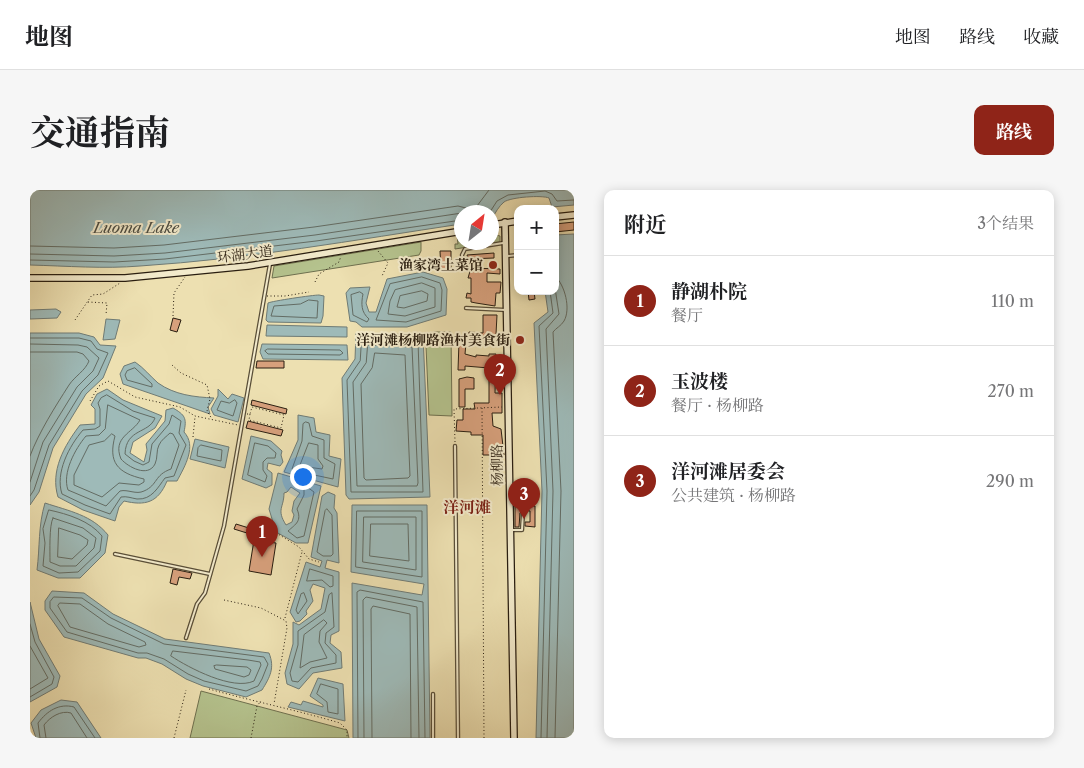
<!DOCTYPE html>
<html lang="zh">
<meta charset="utf-8">
<style>
:root{--surface:#fff;--page:#f6f6f6;--text:#202124;--muted:#757577;--line:#e0e0e0;--accent:#8f2418}
body{margin:0;font-family:"Libre Caslon Text","Noto Serif SC",serif;background:var(--page);color:var(--text)}
.controls{position:absolute;right:15px;top:15px;display:grid;overflow:hidden;border-radius:10px;box-shadow:0 2px 12px #0003}
.controls button{width:45px;height:45px;display:grid;place-items:center;padding:0;border:0;border-bottom:1px solid var(--line);background:var(--surface);color:var(--text);font:25px sans-serif}
.compass{position:absolute;left:424px;top:15px;width:45px;height:45px;border-radius:50%;background:var(--surface);box-shadow:0 2px 12px #0003;rotate:30deg}
.you{position:absolute;left:272px;top:286px;width:18px;height:18px;margin:-12px;border:4px solid #fff;border-radius:50%;background:#1a73e8;box-shadow:0 0 0 8px #1a73e833}
.badge{display:grid;place-items:center;width:32px;height:32px;border-radius:50%;background:var(--accent);color:#fff;font-size:16px;font-weight:700}
.pin{position:absolute;translate:-50% -41px;filter:drop-shadow(0 1px 2px #0008)}
.pin::after{content:'';position:absolute;top:26px;width:18px;height:15px;background:inherit;clip-path:polygon(0 0,100% 0,50% 100%)}
.list{margin:0;padding:0;list-style:none}
h2{display:flex;justify-content:space-between;align-items:center;height:65px;margin:0;padding:0 20px;font-size:21px}
h2 small{font-size:16px;font-weight:400;color:var(--muted)}
.list li{display:grid;grid-template-columns:32px 1fr auto;gap:15px;align-items:center;box-sizing:border-box;height:90px;padding:0 20px;border-top:1px solid var(--line)}
.list b{display:block;font-size:19px;white-space:nowrap}
.list p{margin:0;font-size:16px;white-space:nowrap;color:var(--muted)}
.list em{font-size:16px;font-style:normal;color:var(--muted)}
.map{position:relative;flex:none;width:544px;height:548px;overflow:hidden;border-radius:10px}
header{display:flex;align-items:center;gap:30px;box-sizing:border-box;height:70px;padding:0 25px;background:var(--surface);border-bottom:1px solid var(--line)}
header strong{font-size:24px}
nav{display:flex;gap:28px;margin-inline-start:auto;font-size:18px}
.intro{display:flex;align-items:center;justify-content:space-between;box-sizing:border-box;height:120px;padding:0 30px}
h1{margin:0;font-size:35px}
.button{padding:12px 22px;border-radius:10px;background:var(--accent);color:#fff;font-size:18px;font-weight:700}
main{display:flex;gap:30px;padding:0 30px}
aside{flex:1;background:var(--surface);border-radius:10px;box-shadow:0 2px 12px #0003}
.map>svg:first-child{display:block}
</style>
<header>
<strong>地图</strong>
<nav><a>地图</a><a>路线</a><a>收藏</a></nav>
</header>
<div class="intro"><h1>交通指南</h1><a class="button">路线</a></div>
<main>
<div class="map">
<svg width="544" height="548" viewBox="0 0 544 548">
<rect width="100%" height="100%" fill="#ede0b1"/>
<filter id="stains"><feTurbulence type="fractalNoise" baseFrequency=".004" numOctaves="4"/><feColorMatrix values="0 0 0 0 .2 0 0 0 0 .09 0 0 0 0 .02 0 0 0 .5 -.17"/></filter>
<radialGradient id="worn" r=".72"><stop offset=".6" stop-color="#630" stop-opacity="0"/><stop offset="1" stop-color="#630" stop-opacity=".3"/></radialGradient>
<g fill="#b5c38e" stroke="#6e704f">
<polygon points="431,44 432,52 462,52 462,44 470,46 470,52 425,59 425,54 428,54 427,45"/>
<polygon points="391,52 391,61 389,65 242,88 244,76"/>
<polygon points="403,142 421,142 422,226 399,225 396,156 403,155"/>
<polygon points="171,501 317,540 319,548 160,548"/>
</g>
<g fill="#9ebab8" stroke="#6f7b75" fill-rule="evenodd">
<path d="M0,0H544V15L522,17L519,8C512,5 481,7 474,12C469,16 465,23 462,29V22H432L431,34C325,50 218,69 110,76C74,79 37,76 0,75Z"/>
<polygon points="544,44 544,548 506,548 512,301 504,133 518,122 515,101 525,101 525,45"/>
<polygon points="393,82 413,88 417,99 416,125 377,137 332,137 326,132 320,131 316,103 320,98 340,97 336,113 339,122 346,122 357,89"/>
<path d="M289,105L294,106L293,126L291,133L238,132L236,130L238,113C242,111 283,105 289,105Z"/>
<polygon points="26,119 31,122 27,128 0,129 0,120"/>
<polygon points="76,129 90,130 85,149 73,150"/>
<polygon points="237,135 317,137 317,147 236,146"/>
<polygon points="0,143 49,143 64,147 70,155 86,156 73,188 56,204 23,258 9,302 0,315"/>
<polygon points="326,143 393,145 400,307 319,309 316,305 312,188 325,169"/>
<polygon points="232,154 317,155 318,170 233,169 230,162"/>
<path d="M105,172C114,178 120,186 128,193C145,205 164,207 184,208L178,217L180,224L93,194L90,184L94,176Z"/>
<path d="M77,199L93,210L132,226L125,238L103,252L100,263L114,272L117,260L116,254L135,231L136,220L143,218C155,225 157,228 154,242C167,256 155,276 147,291H137C128,313 115,316 94,311L89,317L85,331L53,320L28,307C20,281 34,256 50,235L65,234V219L61,215L67,204Z"/>
<polygon points="188,199 198,209 202,204 214,208 208,232 184,225 181,219 188,206"/>
<polygon points="268,225 284,228 286,242 300,245 299,266 311,269 308,297 254,282 268,250"/>
<polygon points="221,246 241,251 252,261 251,265 253,272 250,276 238,273 237,279 242,283 242,295 236,298 212,289"/>
<polygon points="165,249 199,257 195,278 160,269"/>
<path d="M248,283L291,296L278,353H266L246,342L239,319ZM261,297L270,303L264,311L262,321L264,325L262,332L256,335C246,319 254,318 254,303L257,302Z"/>
<polygon points="298,302 305,305 304,318 307,323 309,373 297,370 295,378 309,382 309,441 301,445 300,453 311,462 312,478 283,483 269,499 257,494 255,483 263,454 263,432 269,435 291,419 295,398 283,394 280,400 283,411 276,421 277,424 270,431 266,432 260,422 276,372 290,377 292,371 281,367 292,306"/>
<path d="M15,313C39,321 62,325 78,345L75,363L50,388H28L7,380C10,357 8,336 15,313Z"/>
<polygon points="322,315 397,315 400,548 323,548 322,393 392,405 394,394 321,382"/>
<path d="M22,401L54,403L83,424L135,449L239,463C245,478 240,487 232,500L216,507L173,496L156,489L132,474L116,468H108L34,447L15,420V411Z"/>
<polygon points="0,412 9,449 30,486 27,497 0,512"/>
<polygon points="288,488 313,494 315,531 258,517 261,512 271,515 273,511 293,517 293,515 280,506"/>
<polygon points="31,510 47,512 71,548 6,548 1,533 11,520"/>
</g>
<g fill="none" stroke-linecap="round" stroke-linejoin="round">
<g stroke="#636c64" stroke-width="1">
<polyline points="460,22 467,11 478,5 515,1 522,4 527,11 544,10"/>
<polyline points="0,56 84,58 134,55 284,37 428,16 444,20 459,0"/>
<polyline points="0,64 84,66 135,63 285,45 432,23"/>
<polyline points="0,70 84,72 135,69 286,51 432,30"/>
<polygon points="392,87 410,93 412,100 411,121 376,132 346,130 360,94"/>
<polygon points="392,93 405,98 405,117 375,126 358,124 360,111 365,100"/>
<polygon points="392,101 398,104 397,111 374,118 367,117 370,106"/>
<path d="M330,102L333,104C331,114 331,122 339,129L337,132L323,125L321,105Z"/>
<polygon points="279,110 288,111 287,128 241,126 244,116 270,114"/>
<polyline points="0,148 49,148 61,151 67,159 78,163 68,185 52,201 19,255 4,300 0,306"/>
<polygon points="332,148 388,151 393,302 321,302 317,190 330,171"/>
<polyline points="0,154 48,155 57,157 69,168 63,181 47,197 13,252 0,292"/>
<polygon points="338,155 382,157 388,293 387,296 327,296 323,192 336,173"/>
<polygon points="238,159 310,160 313,163 310,165 238,164 235,161"/>
<path d="M0,162H47L53,164L59,171C55,181 45,186 39,195C25,217 9,242 0,266"/>
<polygon points="345,163 375,165 380,286 378,288 336,290 334,288 331,194 342,178"/>
<polygon points="105,178 122,194 122,197 97,190 95,185 97,181"/>
<path d="M77,205L103,221L125,228C119,244 96,238 95,264L104,271L113,275L119,272L122,254L139,234L142,225L151,231L149,243L156,255L144,286L135,288C128,297 122,310 107,309C101,308 97,306 91,307L80,324L55,315L32,304C25,283 39,256 53,240L65,239L70,236V219L68,213L71,208Z"/>
<polygon points="205,210 207,213 203,226 187,220 191,211 199,213"/>
<path d="M78,215L110,230C103,243 82,247 91,269C98,277 118,288 125,274C128,268 126,260 129,255C131,250 137,246 140,243L143,244L149,255L141,279C124,285 128,295 114,301C106,305 98,299 90,301L76,316L38,300C32,283 45,259 56,246L69,245L75,239Z"/>
<polygon points="276,232 279,233 282,246 294,250 294,268 305,274 303,289 275,283 269,285 262,279 272,251 273,234"/>
<path d="M82,244L85,246C78,272 87,283 114,289V292L109,295L89,293L72,307L44,295V285L59,255L74,251Z"/>
<polygon points="225,253 238,256 246,263 245,268 237,268 233,272 233,280 237,286 235,292 218,285"/>
<polygon points="279,253 288,255 288,269 293,276 292,279 270,276"/>
<polygon points="171,255 192,260 191,271 167,266 168,258"/>
<path d="M277,297L284,302L274,346L267,348L258,341C266,334 272,331 267,319L274,305V298Z"/>
<polygon points="297,319 302,325 303,364 301,366 293,366 287,362 295,321"/>
<path d="M19,320C38,324 60,331 72,346L70,361L48,382L29,383L13,376L15,353L13,339Z"/>
<polygon points="327,321 392,321 392,387 326,377"/>
<polygon points="334,327 386,327 386,380 333,372"/>
<path d="M23,328L53,338L66,348L64,358L46,376H30L20,372C20,362 19,335 23,328Z"/>
<polygon points="341,334 378,334 379,371 340,366"/>
<polygon points="29,338 50,345 58,350 57,355 42,369 28,367"/>
<polygon points="280,379 303,386 303,396 300,397 292,390 277,391"/>
<polygon points="274,403 277,411 268,424 266,420 271,404"/>
<polygon points="302,403 304,437 296,443 295,453 306,465 306,473 281,478 268,492 262,491 260,483 268,455 268,441 295,422 299,405"/>
<polygon points="24,407 52,408 81,428 134,454 234,467 238,474 232,489 228,496 216,501 174,491 158,484 134,469 117,463 108,463 37,442 20,418 20,412"/>
<polygon points="30,413 50,414 78,434 115,452 116,455 109,457 40,437 28,416"/>
<polygon points="294,430 297,433 290,441 289,452 297,468 280,472 270,478 274,445"/>
<polyline points="0,434 5,452 24,487 22,494 0,507"/>
<polyline points="0,456 18,488 0,499"/>
<path d="M143,461L218,470L230,472L231,475L224,491C203,501 159,478 141,466Z"/>
<polygon points="187,475 217,477 221,480 219,485 214,487 185,479 184,476"/>
<polygon points="291,494 308,499 308,524 298,522 297,512 287,504"/>
<path d="M10,548L8,533C17,521 29,513 44,517L65,548"/>
<path d="M16,548L14,535C20,527 31,520 41,523L57,548"/>
<polyline points="328,548 327,402 330,400 393,412 395,548"/>
<polyline points="334,548 333,410 336,407 387,417 389,548"/>
<polyline points="342,548 341,419 343,416 380,424 381,548"/>
<polyline points="511,548 517,301 509,136 523,123 520,101"/>
<polyline points="517,548 523,301 516,139 529,124 525,98"/>
<path d="M525,548L531,301L523,142C526,138 531,136 534,131C541,119 535,95 525,86"/>
</g>
</g>
<g fill="#d7a07c" stroke="#281d10">
<polygon points="544,32 544,40 525,42 525,34"/>
<polygon points="410,61 421,61 421,80 411,80"/>
<polygon points="464,63 464,68 438,69 437,65"/>
<polygon points="441,78 470,79 470,84 457,83 457,92 471,92 470,103 466,103 465,116 446,113 441,112 441,108 436,108 437,103 441,104 441,88 438,88"/>
<polygon points="498,101 504,101 505,109 499,110"/>
<polygon points="453,125 467,125 466,144 470,144 470,155 438,153 439,142 453,143"/>
<polygon points="143,128 151,130 147,142 140,140"/>
<polygon points="429,152 436,153 435,164 446,167 446,165 459,166 459,164 466,164 465,203 472,203 472,223 462,223 463,236 471,239 474,265 453,265 453,245 441,245 441,242 426,241 427,230 433,230 433,219 445,219 444,213 459,213 459,178 435,176 435,180 428,180"/>
<polygon points="227,171 254,171 254,178 226,178"/>
<polygon points="437,187 444,188 444,199 435,199 435,217 429,217 429,189"/>
<polygon points="222,210 257,219 256,224 221,215"/>
<polygon points="218,231 253,240 251,246 216,238"/>
<polygon points="485,315 505,316 505,337 495,336 495,332 500,332 500,321 493,320 490,323 489,337 485,337"/>
<polygon points="206,334 235,343 233,348 204,339"/>
<polygon points="224,350 246,353 241,385 219,381"/>
<polygon points="143,379 162,383 160,389 149,387 147,395 140,393"/>
</g>
<g fill="none" stroke-linecap="round" stroke-linejoin="round">
<defs>
<g id="lane">
<polyline points="478,66 488,65"/>
<polyline points="433,79 432,65 435,59 473,53"/>
<polyline points="436,118 476,120"/>
<polyline points="425,256 428,548"/>
<polyline points="483,340 492,340 493,323"/>
<polyline points="85,364 180,384"/>
<polyline points="156,448 167,414 175,403 194,336 240,74"/>
<polyline points="403,548 403,504"/>
</g>
<g id="secondary">
<polyline points="525,27 544,25"/>
<polyline points="475,32 484,548"/>
<polyline points="462,35 488,31"/>
<polyline points="0,88 95,88 218,76 432,41"/>
</g>
</defs>
<use href="#lane" stroke="#594e38" stroke-width="4.5"/>
<use href="#secondary" stroke="#281d10" stroke-width="8"/>
<g stroke="#281d10" stroke-width="1" stroke-dasharray="1 2.5" stroke-linecap="butt">
<polyline points="348,61 358,73 352,86"/>
<polyline points="285,92 289,84 309,72 311,66"/>
<polyline points="237,106 255,106 279,102"/>
<polyline points="58,112 77,113 76,125"/>
<polyline points="143,126 144,103 155,87"/>
<polyline points="45,130 62,105 73,104 90,93"/>
<polyline points="142,175 151,183 177,195 180,209 177,221 182,229"/>
<polyline points="60,211 69,196 78,191 105,207 150,217 165,226 208,235"/>
<polyline points="452,218 454,548"/>
<polyline points="217,224 220,224 222,217 254,225 251,238 219,230 220,224"/>
<polyline points="163,247 165,227"/>
<polyline points="425,252 424,219 472,217"/>
<polyline points="236,330 240,339 238,350"/>
<polyline points="240,339 269,357 279,369 289,372"/>
<polyline points="194,410 231,418 256,431 257,438 244,514"/>
<polyline points="255,428 272,362"/>
<path d="M179,499C222,511 266,520 310,533L317,540V548"/>
<polyline points="144,548 156,500"/>
<polyline points="221,548 227,516 231,511"/>
</g>
<use href="#lane" stroke="#f3ebcc" stroke-width="2"/>
<use href="#secondary" stroke="#f3ebcc" stroke-width="5.5"/>
</g>
<g fill="#8f2418" stroke="#f3ebcc" stroke-width="2">
<circle cx="463" cy="75" r="5"/>
<circle cx="490" cy="150" r="5"/>
</g>
<g text-anchor="middle" stroke-width="4" stroke-linejoin="round" paint-order="stroke">
<g font-size="14" fill="#281d10" stroke="#f3ebcc">
<text transform="translate(215 64) rotate(-7)" y="5">环湖大道</text>
<text transform="translate(467 275) rotate(-91)" y="5">杨柳路</text>
</g>
<g font-size="14" font-weight="bold" fill="#281d10" stroke="#f3ebcc" text-anchor="end">
<text x="453" y="80">渔家湾土菜馆</text>
<text x="480" y="155">洋河滩杨柳路渔村美食街</text>
</g>
<g font-size="15" font-style="italic" fill="#4b4c42" stroke="#f3ebcc">
<text x="106" y="43">Luoma Lake</text>
</g>
<g font-size="16" font-weight="bold" fill="#7a1f14" stroke="#f3ebcc">
<text x="437" y="323">洋河滩</text>
</g>
</g>
<rect width="100%" height="100%" filter="url(#stains)"/>
<rect width="100%" height="100%" fill="url(#worn)"/>
</svg>
<div class="controls">
<button>+</button>
<button>−</button>
</div>
<svg class="compass" viewBox="-18 -18 36 36"><path d="M0-13l5 13h-10z" fill="#e53935"/><path d="M0 13l5-13h-10z" fill="#757577"/></svg>
<div class="you"></div>
<div class="pin badge" style="left:232px;top:367px">1</div>
<div class="pin badge" style="left:470px;top:205px">2</div>
<div class="pin badge" style="left:494px;top:329px">3</div>
</div>
<aside>
<h2>附近<small>3个结果</small></h2>
<ul class="list">
<li><span class="badge">1</span><div><b>静湖朴院</b><p>餐厅</p></div><em>110 m</em></li>
<li><span class="badge">2</span><div><b>玉波楼</b><p>餐厅 · 杨柳路</p></div><em>270 m</em></li>
<li><span class="badge">3</span><div><b>洋河滩居委会</b><p>公共建筑 · 杨柳路</p></div><em>290 m</em></li>
</ul>
</aside>
</main>
